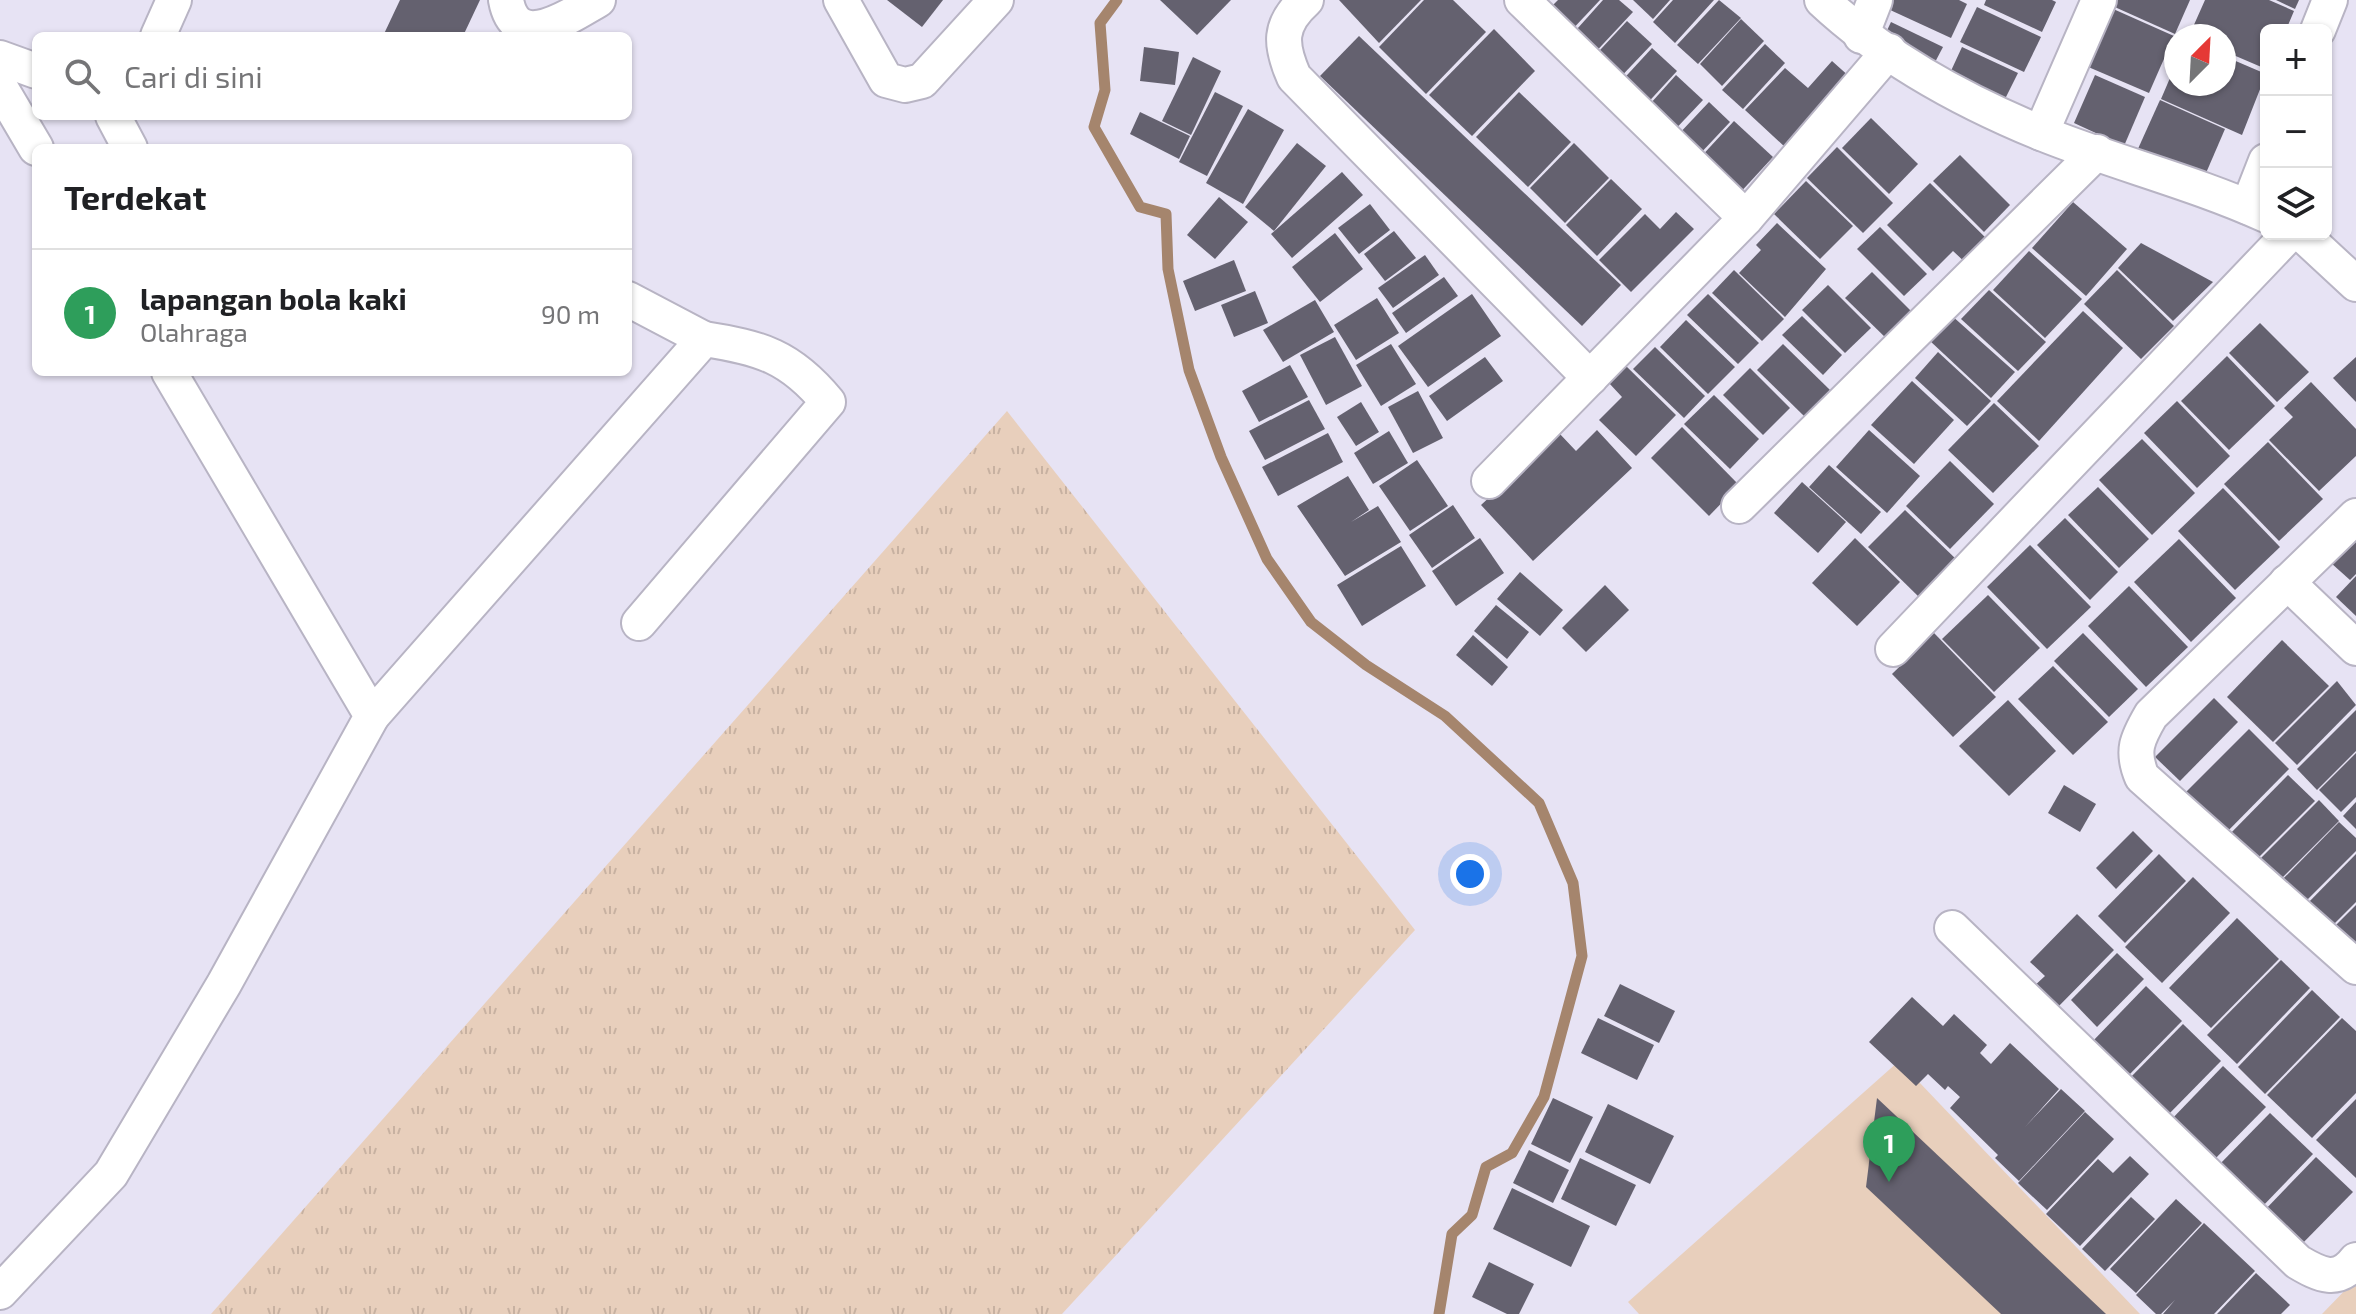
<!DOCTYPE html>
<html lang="id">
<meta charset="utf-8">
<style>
:root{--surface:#fff;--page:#f2f2f2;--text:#202124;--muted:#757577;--line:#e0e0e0;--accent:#db2777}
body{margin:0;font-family:"Exo 2",sans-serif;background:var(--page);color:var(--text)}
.controls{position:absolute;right:24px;top:24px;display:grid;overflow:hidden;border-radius:12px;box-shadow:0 2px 6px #0004}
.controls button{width:72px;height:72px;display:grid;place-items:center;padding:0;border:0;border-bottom:2px solid var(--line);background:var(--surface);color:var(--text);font:40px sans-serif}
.compass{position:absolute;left:2164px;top:24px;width:72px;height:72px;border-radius:50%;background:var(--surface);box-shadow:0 2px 6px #0004;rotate:24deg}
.you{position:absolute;left:1470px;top:874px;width:28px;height:28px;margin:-20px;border:6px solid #fff;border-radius:50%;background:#1a73e8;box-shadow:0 0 0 12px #1a73e833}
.badge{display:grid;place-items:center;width:52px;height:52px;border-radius:50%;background:var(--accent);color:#fff;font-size:26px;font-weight:700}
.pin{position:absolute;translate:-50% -66px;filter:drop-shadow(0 2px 4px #0008)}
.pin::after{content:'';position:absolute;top:42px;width:28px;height:24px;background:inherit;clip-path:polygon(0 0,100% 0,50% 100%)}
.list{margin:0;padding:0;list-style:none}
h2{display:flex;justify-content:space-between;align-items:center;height:104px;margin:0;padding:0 32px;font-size:34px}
h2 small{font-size:26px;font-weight:400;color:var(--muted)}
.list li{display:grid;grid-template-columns:52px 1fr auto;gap:24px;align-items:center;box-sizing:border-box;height:128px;padding:0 32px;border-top:2px solid var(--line)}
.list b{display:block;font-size:30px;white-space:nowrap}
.list p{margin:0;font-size:26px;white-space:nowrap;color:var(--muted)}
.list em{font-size:26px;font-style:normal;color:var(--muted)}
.icon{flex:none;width:44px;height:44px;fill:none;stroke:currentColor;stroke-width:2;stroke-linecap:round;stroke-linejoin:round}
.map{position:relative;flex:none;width:2356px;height:1314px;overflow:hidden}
.search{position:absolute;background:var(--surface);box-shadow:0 2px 6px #0004;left:32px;top:32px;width:600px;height:88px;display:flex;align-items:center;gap:20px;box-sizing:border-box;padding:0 28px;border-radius:12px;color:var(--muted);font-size:30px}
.panel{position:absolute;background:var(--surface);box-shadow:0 2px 6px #0004;left:32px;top:144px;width:600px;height:232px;border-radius:12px}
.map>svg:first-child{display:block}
</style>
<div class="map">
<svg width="2356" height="1314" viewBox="0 0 2356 1314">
<defs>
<pattern id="grass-tufts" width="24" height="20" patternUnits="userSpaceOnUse" patternTransform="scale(2)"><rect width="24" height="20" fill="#e8cfbc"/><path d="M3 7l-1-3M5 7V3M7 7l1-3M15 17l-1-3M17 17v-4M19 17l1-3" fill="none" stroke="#c7b1a1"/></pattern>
</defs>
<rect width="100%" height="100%" fill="#e7e3f4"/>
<polygon fill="url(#grass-tufts)" points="1007,411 1415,930 1062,1314 211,1314"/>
<g fill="#e8cfbc">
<polygon points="1899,1061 2140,1314 1639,1314 1628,1302"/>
<polygon points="2356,1279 2356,1314 2322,1314"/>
</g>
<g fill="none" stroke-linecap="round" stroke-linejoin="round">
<polyline stroke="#a5856d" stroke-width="11" points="1117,0 1100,23 1105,90 1094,127 1140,207 1166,214 1168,269 1189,370 1221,457 1267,559 1311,622 1366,665 1445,716 1539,803 1573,883 1582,956 1544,1097 1512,1153 1486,1167 1472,1215 1452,1234 1439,1314"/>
</g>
<g fill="#64616f">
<polygon points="400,0 480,0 463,36 383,36"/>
<polygon points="887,0 943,0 922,27"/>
<polygon points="1160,0 1231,0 1197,35"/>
<polygon points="1339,0 1421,0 1379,43"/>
<polygon points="1424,0 1453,0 1486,32 1426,94 1379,47"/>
<polygon points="1558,0 1600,0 1569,33 1546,12"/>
<polygon points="1603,0 1619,0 1633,12 1590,58 1569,38"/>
<polygon points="1633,0 1670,0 1653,19"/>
<polygon points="1673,0 1714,0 1675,43 1653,22"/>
<polygon points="1719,0 1741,18 1698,64 1677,45"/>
<polygon points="1892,0 1959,0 1967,4 1951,38 1888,9"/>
<polygon points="1986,0 2052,0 2056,2 2042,32 1984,5"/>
<polygon points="2110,0 2190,0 2175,34 2108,4"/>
<polygon points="2205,0 2269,0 2294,11 2286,30 2266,30 2266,69 2224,51 2224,36 2189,36"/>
<polygon points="2276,0 2299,0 2295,9"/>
<polygon points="1977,7 2041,37 2024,72 1960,42"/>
<polygon points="2111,8 2174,36 2149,93 2086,66"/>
<polygon points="1741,19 1764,41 1722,86 1700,64"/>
<polygon points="1627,21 1652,44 1613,85 1588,63"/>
<polygon points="1891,22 1943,47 1933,66 1882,41"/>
<polygon points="1494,29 1535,71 1472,136 1429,95"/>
<polygon points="1359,36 1621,285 1582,326 1320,76"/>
<polygon points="1765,44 1785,63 1743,109 1722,90"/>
<polygon points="1144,47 1179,52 1175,85 1140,81"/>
<polygon points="1962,47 2018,73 2005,99 1950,73"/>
<polygon points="1652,48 1677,71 1642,109 1617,86"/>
<polygon points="2224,56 2266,74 2242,135 2161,99 2176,64 2176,84 2224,84"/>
<polygon points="1193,57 1221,71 1191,135 1162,121"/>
<polygon points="1832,61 1851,78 1786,148 1745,110 1785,68 1808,88"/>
<polygon points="1676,75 1703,100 1668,137 1642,113"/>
<polygon points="2095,75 2145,97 2124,146 2074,123"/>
<polygon points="1215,92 1243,106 1207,176 1179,162"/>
<polygon points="1519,92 1571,142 1528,187 1476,137"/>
<polygon points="2160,100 2225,129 2203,180 2137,151"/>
<polygon points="1709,102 1730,122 1698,156 1676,137"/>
<polygon points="1248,109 1284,130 1243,204 1206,183"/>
<polygon points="1140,112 1190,136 1179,159 1130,134"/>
<polygon points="1871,118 1918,164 1889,194 1842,148"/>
<polygon points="1734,121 1773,157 1737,196 1698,160"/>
<polygon points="1297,143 1326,166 1274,231 1245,207"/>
<polygon points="1574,143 1609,178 1565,223 1530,188"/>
<polygon points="1837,147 1893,203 1863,233 1807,178"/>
<polygon points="1960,155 2010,205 1984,232 1933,181"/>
<polygon points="1342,172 1363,195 1292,258 1271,234"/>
<polygon points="1611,179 1642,209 1597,256 1566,225"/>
<polygon points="1806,181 1853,226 1820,259 1774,214"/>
<polygon points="1930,183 1990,242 1968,265 1953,251 1933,271 1887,225"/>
<polygon points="1219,197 1248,222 1215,259 1187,235"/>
<polygon points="2073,202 2127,249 2086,296 2032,248"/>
<polygon points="1370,204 1390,230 1359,254 1338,228"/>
<polygon points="1676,212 1694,229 1631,292 1599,260 1645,214 1660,229"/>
<polygon points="1777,223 1826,269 1785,317 1739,273 1761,250 1756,245"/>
<polygon points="1880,227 1927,274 1904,296 1857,249"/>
<polygon points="1394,231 1416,258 1385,281 1364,254"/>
<polygon points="1335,233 1363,269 1320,302 1292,267"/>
<polygon points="2141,243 2213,282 2173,321 2118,268"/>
<polygon points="2029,251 2082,299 2045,338 1993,290"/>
<polygon points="1425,255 1439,275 1393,308 1378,288"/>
<polygon points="1234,260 1246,291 1195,311 1183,281"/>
<polygon points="1734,270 1784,319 1762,341 1712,293"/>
<polygon points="2117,270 2174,326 2141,359 2084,304"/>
<polygon points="1872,272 1916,316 1890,342 1845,298"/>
<polygon points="1444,277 1458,296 1406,333 1392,313"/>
<polygon points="1828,285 1871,328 1845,353 1802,310"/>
<polygon points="1989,290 2046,342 2018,371 1961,319"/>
<polygon points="1255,291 1268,323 1234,337 1221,305"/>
<polygon points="1472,294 1501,336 1428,387 1398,346"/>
<polygon points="1708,294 1759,343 1738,364 1687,315"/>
<polygon points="1377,298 1399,333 1356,360 1334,325"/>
<polygon points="1315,300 1334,332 1283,362 1263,330"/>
<polygon points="2083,311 2123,348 2039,441 1997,401"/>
<polygon points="1951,315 2015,372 1991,398 1929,340"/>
<polygon points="1802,316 1842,355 1823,375 1782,335"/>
<polygon points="1686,320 1735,367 1708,394 1660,347"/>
<polygon points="2260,323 2309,372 2277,402 2229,353"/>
<polygon points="1335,337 1362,386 1326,405 1300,355"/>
<polygon points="1391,344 1416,384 1381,406 1356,365"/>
<polygon points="1783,344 1830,390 1804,416 1757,370"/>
<polygon points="1655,347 1705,396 1684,418 1633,369"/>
<polygon points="1938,352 1991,401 1967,426 1915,378"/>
<polygon points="2227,356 2275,406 2229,450 2181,401"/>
<polygon points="1485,357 1503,381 1447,421 1429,396"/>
<polygon points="2356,357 2356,402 2333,378"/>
<polygon points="1290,365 1308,397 1259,422 1242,391"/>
<polygon points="1626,366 1676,415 1636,456 1599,420 1622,397 1609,383"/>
<polygon points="1750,368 1790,408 1763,435 1723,395"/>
<polygon points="1912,381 1954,420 1914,464 1871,425"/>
<polygon points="2311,382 2356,429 2356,456 2319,491 2269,440 2293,417 2284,408"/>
<polygon points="1418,391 1443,438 1413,453 1388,407"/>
<polygon points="1714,395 1759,439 1730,469 1684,424"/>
<polygon points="1309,400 1325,429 1265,460 1249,431"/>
<polygon points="2177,401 2230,456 2197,488 2144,433"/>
<polygon points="1361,402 1379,432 1356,446 1337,417"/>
<polygon points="1994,403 2039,446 1993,493 1948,450"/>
<polygon points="1682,427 1739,485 1709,516 1651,458"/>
<polygon points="1597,430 1632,468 1533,561 1481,505 1559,433 1576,451"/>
<polygon points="1869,430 1920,476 1887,513 1836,467"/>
<polygon points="1389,431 1408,463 1373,484 1354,453"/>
<polygon points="1328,433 1343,462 1278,496 1262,467"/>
<polygon points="2142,439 2195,493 2152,535 2099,480"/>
<polygon points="2268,442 2323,499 2279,541 2224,484"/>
<polygon points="1417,460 1448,506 1410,531 1379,486"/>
<polygon points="1950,461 1994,504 1950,549 1906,506"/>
<polygon points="1829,465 1881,512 1861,534 1809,487"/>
<polygon points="1348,476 1369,510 1351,522 1378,506 1401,542 1345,576 1297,506"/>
<polygon points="1802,482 1846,522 1818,553 1774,513"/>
<polygon points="2098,487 2149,539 2119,568 2068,515"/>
<polygon points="2223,488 2280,547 2235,590 2178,531"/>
<polygon points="1453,505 1475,538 1432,568 1409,535"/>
<polygon points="1905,510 1957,560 1920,598 1868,547"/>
<polygon points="2065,518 2118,572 2090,600 2037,545"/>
<polygon points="2356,537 2356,574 2350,580 2331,563"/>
<polygon points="1480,538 1504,573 1456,606 1432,571"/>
<polygon points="1855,538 1900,582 1857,626 1812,583"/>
<polygon points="2179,539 2236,598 2191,642 2134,582"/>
<polygon points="2030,545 2091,607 2047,649 1987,587"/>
<polygon points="1401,546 1426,586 1362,626 1337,585"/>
<polygon points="1520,572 1563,610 1540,636 1497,599"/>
<polygon points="2356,576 2356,616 2336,597"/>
<polygon points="1605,585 1629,610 1586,652 1562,628"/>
<polygon points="2129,586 2188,647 2146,687 2088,626"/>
<polygon points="1988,595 2040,648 1994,692 1942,639"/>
<polygon points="1496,605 1529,632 1507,659 1474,631"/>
<polygon points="1934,633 1996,697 1953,737 1892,674"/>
<polygon points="2083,633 2138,689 2109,717 2054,661"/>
<polygon points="1473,635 1508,667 1492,686 1456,655"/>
<polygon points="2282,640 2329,686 2273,742 2227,697"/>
<polygon points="2053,666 2108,722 2073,755 2018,699"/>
<polygon points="2337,681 2356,705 2297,765 2275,743"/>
<polygon points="2214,698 2238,722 2180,781 2155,757"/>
<polygon points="2008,700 2056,751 2009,796 1959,746"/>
<polygon points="2356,710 2356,751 2317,790 2297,769"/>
<polygon points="2249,729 2289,769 2220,839 2179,799"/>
<polygon points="2356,753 2356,797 2341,812 2319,790"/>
<polygon points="2288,775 2315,801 2250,866 2224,840"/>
<polygon points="2064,785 2096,804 2080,832 2048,813"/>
<polygon points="2319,800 2339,821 2276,884 2255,864"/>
<polygon points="2356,802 2356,829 2343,816"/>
<polygon points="2339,822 2356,838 2356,851 2302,905 2279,883"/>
<polygon points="2133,831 2153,851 2116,889 2096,868"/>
<polygon points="2159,854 2186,881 2125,943 2098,916"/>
<polygon points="2356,854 2356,902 2329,929 2305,906"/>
<polygon points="2193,877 2230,913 2162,983 2125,947"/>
<polygon points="2356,905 2356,953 2332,929"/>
<polygon points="2077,914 2114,950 2055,1010 2032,988 2045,976 2030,962"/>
<polygon points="2237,918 2279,959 2211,1028 2169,988"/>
<polygon points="2117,953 2144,979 2097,1027 2071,1000"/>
<polygon points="2281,960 2310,988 2237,1064 2207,1035"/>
<polygon points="1620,984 1675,1011 1659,1043 1604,1016"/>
<polygon points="2146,986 2182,1021 2127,1077 2091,1043"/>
<polygon points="2312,990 2340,1017 2265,1094 2238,1067"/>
<polygon points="1912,997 1943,1026 1954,1014 1987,1045 1980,1053 1991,1064 2010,1043 2059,1089 2025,1127 2061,1089 2085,1111 2019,1181 1995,1158 1998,1155 1950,1108 1960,1097 1948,1086 1945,1090 1928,1074 1916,1086 1869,1042"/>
<polygon points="1598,1018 1654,1045 1637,1080 1581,1053"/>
<polygon points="2342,1018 2356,1031 2356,1093 2312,1138 2267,1095"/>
<polygon points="2183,1024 2221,1061 2165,1118 2127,1081"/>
<polygon points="2223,1066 2266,1107 2210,1164 2168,1123"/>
<polygon points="1553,1098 1593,1117 1570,1163 1531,1144"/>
<polygon points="1877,1098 2106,1314 2001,1314 1866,1187"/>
<polygon points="2356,1099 2356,1178 2316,1140"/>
<polygon points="1608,1104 1674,1136 1650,1184 1585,1152"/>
<polygon points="2085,1112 2114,1139 2047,1210 2018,1183"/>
<polygon points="2270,1113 2313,1154 2259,1210 2216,1168"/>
<polygon points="1529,1150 1569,1170 1553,1203 1513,1183"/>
<polygon points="2130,1156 2149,1174 2080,1246 2046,1214 2098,1159 2113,1173"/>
<polygon points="2316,1157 2353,1192 2297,1249 2261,1214"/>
<polygon points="1580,1158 1636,1185 1616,1226 1561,1199"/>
<polygon points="1512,1188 1590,1226 1571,1267 1493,1229"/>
<polygon points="2131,1197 2155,1219 2105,1271 2082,1249"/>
<polygon points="2176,1199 2202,1223 2136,1293 2110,1269"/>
<polygon points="2204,1223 2255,1271 2214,1314 2163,1314 2175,1300 2161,1314 2156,1314 2136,1295"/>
<polygon points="1489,1262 1534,1284 1519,1314 1507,1314 1472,1297"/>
<polygon points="2256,1273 2290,1305 2281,1314 2217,1314"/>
</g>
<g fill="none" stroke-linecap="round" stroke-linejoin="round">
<defs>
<g id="street">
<path d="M506,0C516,55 571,15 598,0"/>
<polyline points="841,0 886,80 905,85 922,81 996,0"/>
<path d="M1306,0C1278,25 1280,45 1294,77L1590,378"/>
<polyline points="1522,0 1746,218"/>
<path d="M1822,0C1883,57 1963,101 2041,133C2115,163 2193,182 2266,215"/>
<polyline points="2318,30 2330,0"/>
<polyline points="158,36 174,0"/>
<polyline points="1861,36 1875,0"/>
<polyline points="0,58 36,71"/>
<polyline points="0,87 36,148"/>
<polyline points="113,116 130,148"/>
<polyline points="2041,133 2099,0"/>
<polyline points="2248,207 2266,161"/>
<polyline points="2302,234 2356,284"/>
<polyline points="628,299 704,339"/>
<polyline points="1489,481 1746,218 1889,51"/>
<polyline points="1739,506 2097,152"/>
<path d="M2356,516L2151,715C2137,739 2131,751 2142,777L2356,967"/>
<polyline points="2287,582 2356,648"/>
<polyline points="1893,649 2289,234"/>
<path d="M372,716L704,339C761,348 790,356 828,402L639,623"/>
<path d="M1952,928L2298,1262C2320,1275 2338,1284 2356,1260"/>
<polyline points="0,1292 111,1174 224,984 372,716 169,372"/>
</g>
</defs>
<use href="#street" stroke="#b8b4c4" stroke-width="38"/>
<use href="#street" stroke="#fff" stroke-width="34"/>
</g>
</svg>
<div class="controls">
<button>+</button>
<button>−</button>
<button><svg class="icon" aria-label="layers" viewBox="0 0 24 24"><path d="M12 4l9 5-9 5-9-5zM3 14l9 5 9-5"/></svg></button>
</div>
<svg class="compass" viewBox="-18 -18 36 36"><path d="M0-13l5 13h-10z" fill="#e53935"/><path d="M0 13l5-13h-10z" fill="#757577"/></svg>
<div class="you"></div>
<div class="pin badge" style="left:1889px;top:1182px;background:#2e9e5b">1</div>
<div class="search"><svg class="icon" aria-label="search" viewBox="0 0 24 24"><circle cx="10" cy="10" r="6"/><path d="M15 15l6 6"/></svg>Cari di sini</div>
<section class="panel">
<h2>Terdekat<small></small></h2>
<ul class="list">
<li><span class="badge" style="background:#2e9e5b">1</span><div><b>lapangan bola kaki</b><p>Olahraga</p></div><em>90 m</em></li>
</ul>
</section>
</div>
